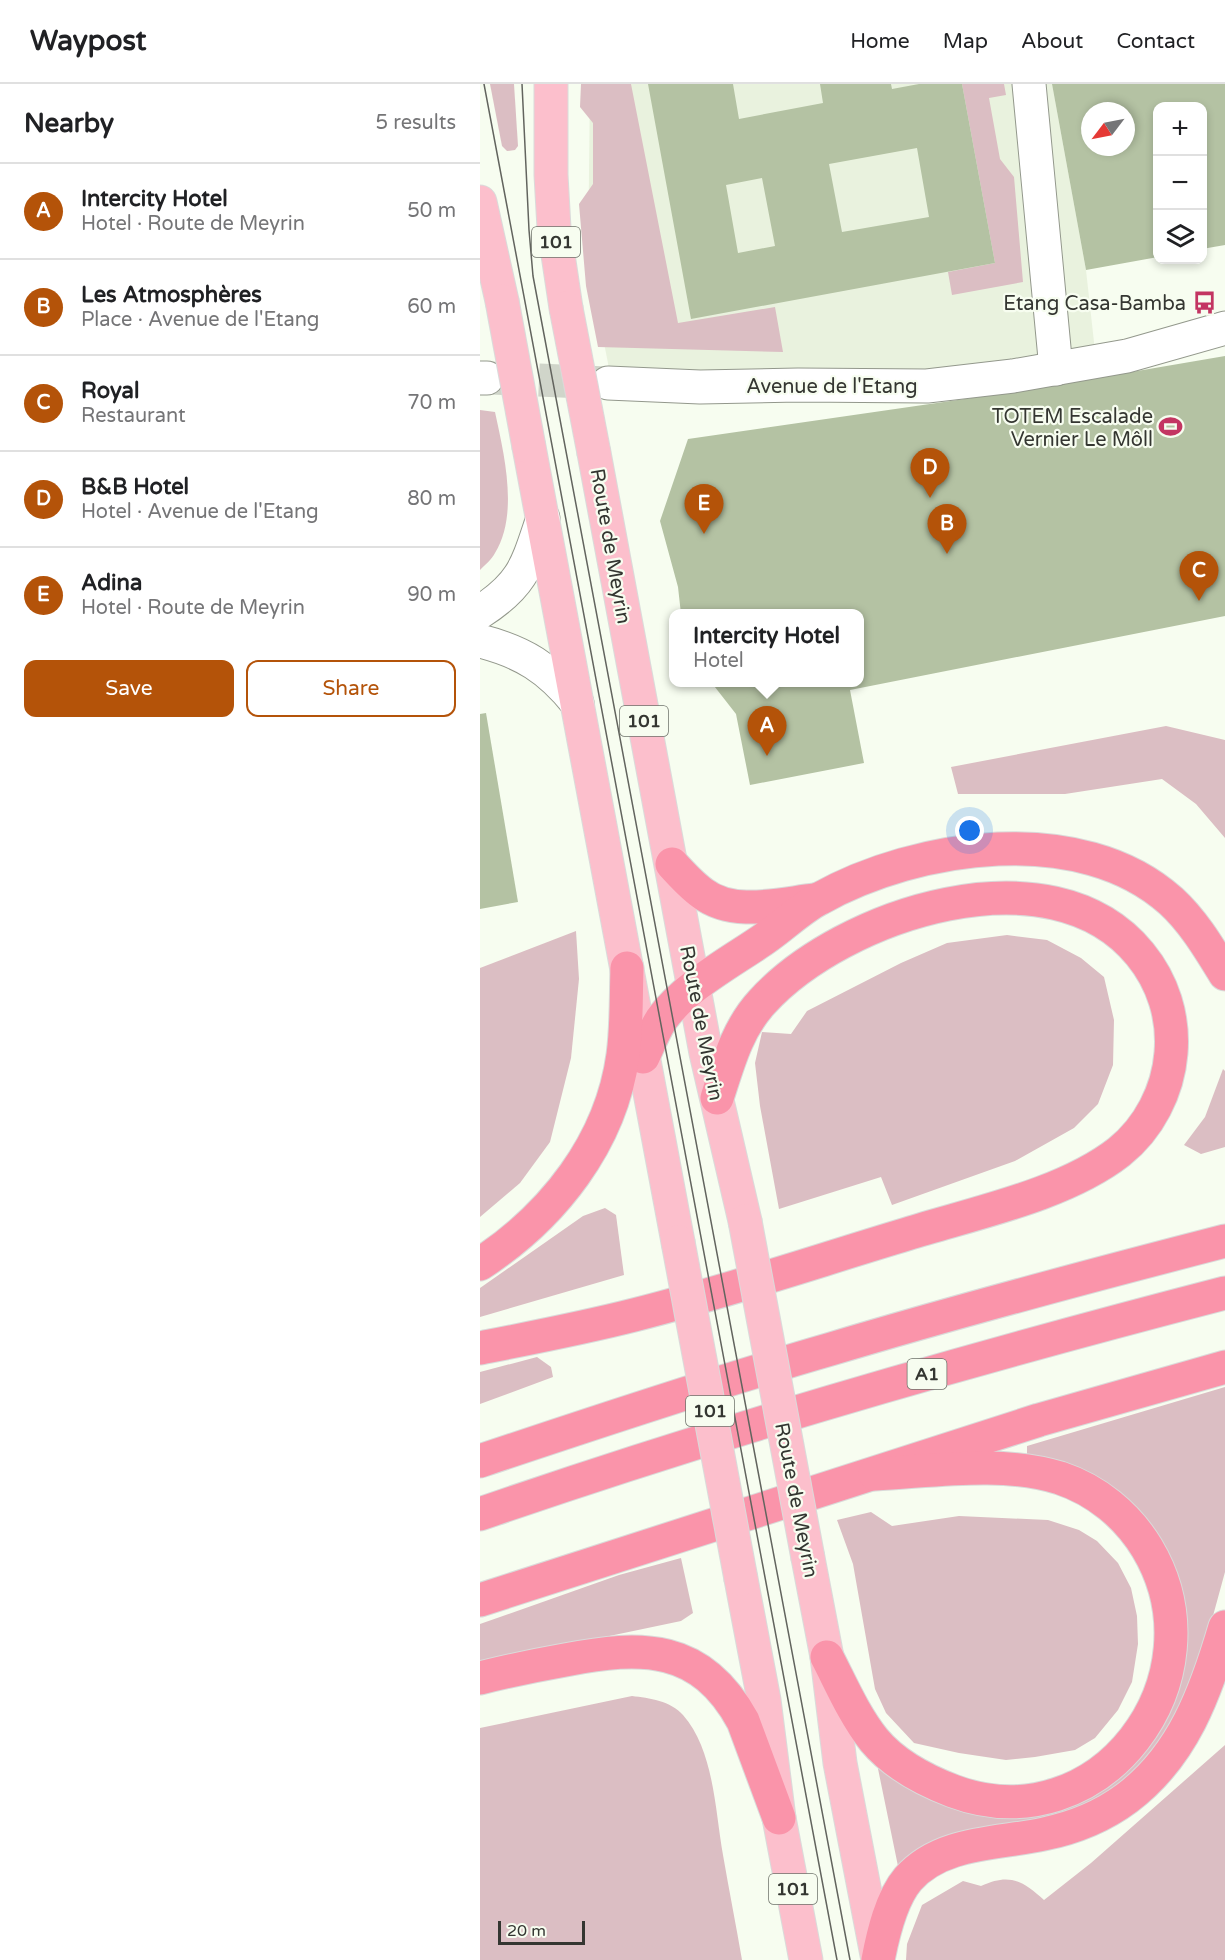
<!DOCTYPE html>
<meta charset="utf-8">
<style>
:root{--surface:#fff;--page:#f6f6f6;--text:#202124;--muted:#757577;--line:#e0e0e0;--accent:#b45309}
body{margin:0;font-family:"Varela Round",sans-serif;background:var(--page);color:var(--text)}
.controls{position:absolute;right:18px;top:18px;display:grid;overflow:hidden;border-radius:12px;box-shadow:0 3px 9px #0003}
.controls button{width:54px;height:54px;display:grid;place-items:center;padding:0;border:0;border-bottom:2px solid var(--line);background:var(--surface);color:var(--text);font:30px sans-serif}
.compass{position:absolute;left:601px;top:18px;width:54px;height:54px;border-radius:50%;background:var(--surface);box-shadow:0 3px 9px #0003;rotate:238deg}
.scale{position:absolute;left:18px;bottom:15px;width:87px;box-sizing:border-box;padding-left:6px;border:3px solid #343631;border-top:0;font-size:16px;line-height:21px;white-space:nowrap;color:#343631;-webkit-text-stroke:4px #f7fdf0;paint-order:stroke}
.you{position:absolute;left:490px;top:747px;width:21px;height:21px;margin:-15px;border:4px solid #fff;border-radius:50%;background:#1a73e8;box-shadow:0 0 0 9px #1a73e833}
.badge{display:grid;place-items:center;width:39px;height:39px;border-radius:50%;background:var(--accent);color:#fff;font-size:20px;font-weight:700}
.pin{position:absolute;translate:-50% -50px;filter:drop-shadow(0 2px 3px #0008)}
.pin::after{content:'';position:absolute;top:32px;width:21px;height:18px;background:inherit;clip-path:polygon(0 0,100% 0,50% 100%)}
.popup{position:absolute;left:189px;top:525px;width:195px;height:78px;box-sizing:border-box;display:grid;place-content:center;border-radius:12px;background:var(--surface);filter:drop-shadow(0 2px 4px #0005);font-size:20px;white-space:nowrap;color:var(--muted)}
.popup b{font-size:22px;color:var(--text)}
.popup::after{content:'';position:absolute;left:50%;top:100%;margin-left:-12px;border:12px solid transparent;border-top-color:var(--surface)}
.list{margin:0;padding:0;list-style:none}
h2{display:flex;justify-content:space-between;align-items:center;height:78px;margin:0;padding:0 24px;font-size:26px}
h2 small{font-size:20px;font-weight:400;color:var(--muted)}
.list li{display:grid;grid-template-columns:39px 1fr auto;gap:18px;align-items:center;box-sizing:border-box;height:96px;padding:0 24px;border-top:2px solid var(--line)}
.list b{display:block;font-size:22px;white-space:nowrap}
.list p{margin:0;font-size:20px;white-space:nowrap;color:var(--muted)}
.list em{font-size:20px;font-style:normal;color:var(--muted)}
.actions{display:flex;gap:12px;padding:18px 24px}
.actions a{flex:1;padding:14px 0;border:2px solid var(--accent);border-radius:12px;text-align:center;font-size:21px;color:var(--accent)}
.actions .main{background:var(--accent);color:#fff}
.icon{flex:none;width:33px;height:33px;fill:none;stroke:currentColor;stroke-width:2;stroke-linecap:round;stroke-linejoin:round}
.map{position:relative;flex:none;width:745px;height:1876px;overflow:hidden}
header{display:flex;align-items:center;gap:36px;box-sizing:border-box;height:84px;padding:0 30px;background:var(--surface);border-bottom:2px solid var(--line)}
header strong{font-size:28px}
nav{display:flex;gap:33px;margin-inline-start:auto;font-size:21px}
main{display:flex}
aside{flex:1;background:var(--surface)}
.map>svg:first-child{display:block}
</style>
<header>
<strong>Waypost</strong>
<nav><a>Home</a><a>Map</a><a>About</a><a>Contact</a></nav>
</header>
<main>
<aside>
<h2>Nearby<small>5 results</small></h2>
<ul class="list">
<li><span class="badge">A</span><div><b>Intercity Hotel</b><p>Hotel · Route de Meyrin</p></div><em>50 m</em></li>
<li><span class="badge">B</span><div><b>Les Atmosphères</b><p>Place · Avenue de l'Etang</p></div><em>60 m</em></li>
<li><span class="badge">C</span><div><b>Royal</b><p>Restaurant</p></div><em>70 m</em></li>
<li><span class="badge">D</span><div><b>B&amp;B Hotel</b><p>Hotel · Avenue de l'Etang</p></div><em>80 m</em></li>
<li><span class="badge">E</span><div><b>Adina</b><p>Hotel · Route de Meyrin</p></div><em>90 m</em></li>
</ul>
<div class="actions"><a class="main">Save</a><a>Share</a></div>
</aside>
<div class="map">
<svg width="745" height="1876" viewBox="0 0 745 1876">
<rect width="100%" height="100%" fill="#f7fdf0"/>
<polygon fill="#e9f2de" points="110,0 572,0 606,186 617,285 134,310 108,177"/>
<g fill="#dbbec3">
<polygon points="10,0 34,0 38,62 35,66 27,67 22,62"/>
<polygon points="101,0 151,0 198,239 295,223 303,268 118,263 106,202 99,120 113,100 113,39 100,23"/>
<polygon points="482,0 524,0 526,11 509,14 520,75 534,93 543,198 472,211 468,188 515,179"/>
<path d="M0,326L15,328C24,370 39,430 15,469C12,475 5,481 0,486Z"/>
<polygon points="686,642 745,656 745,754 716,720 682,695 585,710 478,710 471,683"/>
<polygon points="96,847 99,895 91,974 70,1058 40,1099 0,1133 0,884"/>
<polygon points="527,851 567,856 601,874 624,893 634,936 633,981 618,1020 594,1044 535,1077 412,1121 401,1093 299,1125 280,1022 275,979 282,948 311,950 327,927 421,879 467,859"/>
<polygon points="743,985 745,987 745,1063 721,1070 704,1061 725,1033"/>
<polygon points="125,1124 136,1131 144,1191 0,1233 0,1204 103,1132"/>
<polygon points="57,1273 71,1283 73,1293 0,1320 0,1288"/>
<polygon points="745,1303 745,1488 722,1572 704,1623 663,1683 615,1719 419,1787 396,1675 492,1726 668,1661 681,1643 694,1616 703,1591 706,1562 705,1535 690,1481 547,1376 547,1362"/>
<polygon points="391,1428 412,1442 479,1432 568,1436 599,1446 617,1457 638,1479 651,1504 657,1532 658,1560 652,1598 638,1626 615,1654 595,1666 555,1673 526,1676 479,1669 434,1659 406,1629 395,1605 373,1480 357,1436"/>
<polygon points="201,1474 213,1529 201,1537 0,1579 0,1540 139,1491"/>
<path d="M152,1612C169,1614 191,1617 203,1631C234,1666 235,1726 243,1771C249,1806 256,1841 262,1876H0V1644Z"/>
<path d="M745,1661V1876H426L427,1860L442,1821L483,1797L501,1802C529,1789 542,1796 564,1816L611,1779Z"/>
</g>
<g fill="#b4c2a3" fill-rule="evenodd">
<path d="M168,0H253L259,35L343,19L340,0H411L412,5L439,0H482L515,179L211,235ZM437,64L449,133L362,148L349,80ZM282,94L295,162L258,169L246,101Z"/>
<path d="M572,0H745V161L722,165V22H678V173L606,186ZM610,27H646V63H610Z"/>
<polygon points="745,272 745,532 370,606 384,679 270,701 256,630 231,598 380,598 380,530 201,530 198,503 180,437 208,355 546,306"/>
<polygon points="6,629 38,818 0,825 0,630"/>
</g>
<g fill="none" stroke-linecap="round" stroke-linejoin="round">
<polyline stroke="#d0d5ca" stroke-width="33" stroke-dasharray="33 16" stroke-linecap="butt" points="10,294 128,299"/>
<defs>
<g id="tertiary">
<polyline points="549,0 576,285"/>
<polyline points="0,294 7,294"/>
<polyline points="128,299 220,303 318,301 447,302 533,292 647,272 745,244"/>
<path d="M0,528C44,500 47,481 63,434"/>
<path d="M0,557C43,568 69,584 97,619"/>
</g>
<g id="primary">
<polyline points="71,0 71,91 74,144 86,224"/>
<polyline points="0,118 22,217"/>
<polyline points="49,363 198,1158"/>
<polyline points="114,369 226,969 265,1137"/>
<polyline points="328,1474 347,1573 360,1679 398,1876"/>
<polyline points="261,1495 284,1616 299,1734 326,1876"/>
</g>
<g id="motorway">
<path d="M192,780C201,790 211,801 222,809C253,833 299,820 335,816"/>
<path d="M163,973C169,960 174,947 181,936C205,902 251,878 284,855C303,842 320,825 339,815C437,760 601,736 691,817C713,837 729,864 745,890"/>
<path d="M0,1180C73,1132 131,1059 143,971C147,942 146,912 147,884"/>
<path d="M0,1264C51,1254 103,1244 154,1231C246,1208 337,1177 427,1150C494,1129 584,1111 639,1068C669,1044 688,1007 691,969C694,933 683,898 660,870C571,761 362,830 282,918C257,945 248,980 237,1014"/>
<path d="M0,1377C116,1338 233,1299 351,1265C481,1226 613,1191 745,1157"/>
<path d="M0,1430C245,1345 494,1274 745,1209"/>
<polyline points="0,1516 559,1336 745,1283"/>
<path d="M347,1573C361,1600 374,1631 394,1656C414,1680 444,1696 473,1707C620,1762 745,1594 667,1464C647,1431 616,1406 580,1394C521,1376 455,1387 395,1390"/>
<path d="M0,1594C28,1587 57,1581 85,1576C162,1561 221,1560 263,1637L299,1734"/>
<path d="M398,1876C403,1850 411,1815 428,1795C461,1757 519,1760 564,1750C593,1744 623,1732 647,1714C703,1672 726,1608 745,1543"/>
</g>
</defs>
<use href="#tertiary" stroke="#93988c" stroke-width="35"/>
<use href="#primary" stroke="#dadbda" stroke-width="35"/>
<use href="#motorway" stroke="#dadbda" stroke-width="35"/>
<use href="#tertiary" stroke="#fff" stroke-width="33"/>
<use href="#primary" stroke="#fcbfcc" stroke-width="33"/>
<use href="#motorway" stroke="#fa94aa" stroke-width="33"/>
<g stroke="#62645e" stroke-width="1.5">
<polyline points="4,0 357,1876"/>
<polyline points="42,0 49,146 53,192 370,1876"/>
</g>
<defs>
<g id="primary-bridge">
<polyline points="22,217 49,363"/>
<polyline points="86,224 114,369"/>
<polyline points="265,1137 328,1474"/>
<polyline points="198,1158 261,1495"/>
</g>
</defs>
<use href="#primary-bridge" stroke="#dadbda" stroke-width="35" stroke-linecap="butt"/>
<use href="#primary-bridge" stroke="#fcbfcc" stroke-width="33"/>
</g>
<defs>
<symbol id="bus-bare" viewBox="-9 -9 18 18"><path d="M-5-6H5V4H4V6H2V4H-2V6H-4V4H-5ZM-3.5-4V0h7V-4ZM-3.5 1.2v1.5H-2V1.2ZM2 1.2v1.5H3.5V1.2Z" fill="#c33562" stroke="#f7fdf0" stroke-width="2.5" paint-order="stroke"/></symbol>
<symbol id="stadium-bare" viewBox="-9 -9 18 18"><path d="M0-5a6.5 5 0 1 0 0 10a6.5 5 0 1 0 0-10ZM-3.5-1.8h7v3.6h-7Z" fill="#c33562" stroke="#f7fdf0" stroke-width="2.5" paint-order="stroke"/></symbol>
</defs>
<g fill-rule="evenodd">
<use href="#bus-bare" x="708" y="202" width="33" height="33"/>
<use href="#stadium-bare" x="674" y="326" width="33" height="33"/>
</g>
<g text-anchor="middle" stroke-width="4.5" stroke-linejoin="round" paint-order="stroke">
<g fill="#f7fdf0" stroke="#6e726a" stroke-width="1.5">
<rect x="52" y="143" width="48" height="30" rx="4.5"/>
<rect x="140" y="622" width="48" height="30" rx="4.5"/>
<rect x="427.5" y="1275" width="39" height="30" rx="4.5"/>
<rect x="206" y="1312" width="48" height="30" rx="4.5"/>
<rect x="289" y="1790" width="48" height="30" rx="4.5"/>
</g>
<g font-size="18" font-weight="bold" fill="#343631">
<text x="76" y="164">101</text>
<text x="164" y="643">101</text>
<text x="447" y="1296">A1</text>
<text x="230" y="1333">101</text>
<text x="313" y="1811">101</text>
</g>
<g font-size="20" fill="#343631" stroke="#f7fdf0" text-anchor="end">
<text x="706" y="226">Etang Casa-Bamba</text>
<text x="673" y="339">TOTEM Escalade<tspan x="673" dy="23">Vernier Le Môll</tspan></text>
</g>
<g font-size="20" fill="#343631" stroke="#f7fdf0">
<text x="352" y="309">Avenue de l'Etang</text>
<text transform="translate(131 462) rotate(80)" y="7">Route de Meyrin</text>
<text transform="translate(222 939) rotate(79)" y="7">Route de Meyrin</text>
<text transform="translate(317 1416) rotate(79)" y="7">Route de Meyrin</text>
</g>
</g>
</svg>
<div class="controls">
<button>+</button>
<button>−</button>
<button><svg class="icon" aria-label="layers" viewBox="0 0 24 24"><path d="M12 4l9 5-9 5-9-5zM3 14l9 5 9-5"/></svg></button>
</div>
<svg class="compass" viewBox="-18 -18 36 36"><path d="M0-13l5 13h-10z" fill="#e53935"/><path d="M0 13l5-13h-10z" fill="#757577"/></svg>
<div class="scale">20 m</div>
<div class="you"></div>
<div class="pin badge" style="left:287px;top:672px">A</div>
<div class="popup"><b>Intercity Hotel</b>Hotel</div>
<div class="pin badge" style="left:467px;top:470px">B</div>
<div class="pin badge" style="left:719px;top:517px">C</div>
<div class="pin badge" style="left:450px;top:414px">D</div>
<div class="pin badge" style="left:224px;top:450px">E</div>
</div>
</main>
